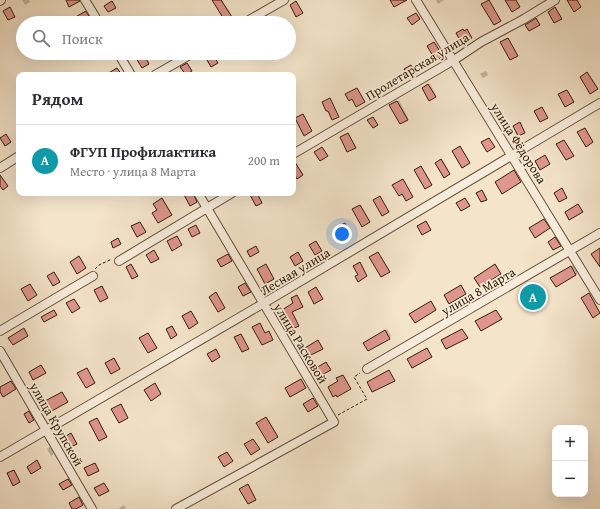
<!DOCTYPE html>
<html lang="ru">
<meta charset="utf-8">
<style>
:root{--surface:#fff;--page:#f7f7f7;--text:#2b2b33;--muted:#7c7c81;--line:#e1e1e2;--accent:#8f2418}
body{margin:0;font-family:"Gentium Book Plus",serif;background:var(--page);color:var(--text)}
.controls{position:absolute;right:12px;bottom:12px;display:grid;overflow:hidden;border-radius:8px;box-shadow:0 4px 16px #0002}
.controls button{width:36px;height:36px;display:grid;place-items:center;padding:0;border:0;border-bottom:1px solid var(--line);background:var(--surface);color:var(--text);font:20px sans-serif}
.you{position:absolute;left:342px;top:234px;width:14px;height:14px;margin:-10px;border:3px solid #fff;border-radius:50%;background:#1a73e8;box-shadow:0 0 0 6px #1a73e833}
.badge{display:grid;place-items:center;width:26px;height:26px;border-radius:50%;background:var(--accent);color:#fff;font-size:13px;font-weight:700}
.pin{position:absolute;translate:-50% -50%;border:2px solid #fff;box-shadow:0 1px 4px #0006}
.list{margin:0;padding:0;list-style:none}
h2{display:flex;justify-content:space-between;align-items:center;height:52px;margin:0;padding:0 16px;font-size:17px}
h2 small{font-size:13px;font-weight:400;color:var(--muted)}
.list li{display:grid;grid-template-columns:26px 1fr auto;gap:12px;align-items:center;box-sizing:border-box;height:72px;padding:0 16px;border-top:1px solid var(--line)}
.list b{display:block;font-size:15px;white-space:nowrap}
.list p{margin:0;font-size:13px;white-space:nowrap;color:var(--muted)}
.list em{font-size:13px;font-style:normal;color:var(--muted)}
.icon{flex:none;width:22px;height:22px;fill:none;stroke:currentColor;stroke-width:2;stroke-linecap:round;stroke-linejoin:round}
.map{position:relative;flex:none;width:600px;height:509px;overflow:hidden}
.search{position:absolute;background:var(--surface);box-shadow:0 4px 16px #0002;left:16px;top:16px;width:280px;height:44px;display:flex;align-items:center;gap:10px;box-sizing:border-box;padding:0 14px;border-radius:22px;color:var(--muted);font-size:15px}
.panel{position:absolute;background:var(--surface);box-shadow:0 4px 16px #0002;left:16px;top:72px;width:280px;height:124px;border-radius:8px}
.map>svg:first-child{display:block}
</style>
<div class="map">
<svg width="600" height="509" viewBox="0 0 600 509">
<rect width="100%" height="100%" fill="#f4e4ca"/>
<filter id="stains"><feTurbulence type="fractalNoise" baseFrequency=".005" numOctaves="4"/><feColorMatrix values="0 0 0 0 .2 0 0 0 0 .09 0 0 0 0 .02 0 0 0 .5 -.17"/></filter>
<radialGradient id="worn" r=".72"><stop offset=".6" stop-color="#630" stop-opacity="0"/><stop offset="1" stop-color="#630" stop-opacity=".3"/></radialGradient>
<g fill="#0003">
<polygon points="22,0 29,0 30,2 25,5"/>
<polygon points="213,0 222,0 232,16 226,20"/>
<polygon points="436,0 444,0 438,4"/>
<polygon points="268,18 271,23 263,23 263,21"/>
<polygon points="486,71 488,75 483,78 480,74"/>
<polygon points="430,84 436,95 435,96 424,87"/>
<polygon points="399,100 408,118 407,119 392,104"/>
<polygon points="442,159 450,173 444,177 436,163"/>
<polygon points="296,163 303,174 297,177 293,171 293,165"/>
<polygon points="361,205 370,221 362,225 353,210"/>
<polygon points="557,237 561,244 560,245 550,241"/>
<polygon points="573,265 578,272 576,275 552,278"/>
<polygon points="536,288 542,300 540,301 528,292"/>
<polygon points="387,329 391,336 389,338 364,343"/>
<polygon points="267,417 278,436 269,442 257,423"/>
<polygon points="50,447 54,454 51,456 47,449"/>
<polygon points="124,505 126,509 118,509"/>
</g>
<g fill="#df968d" stroke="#361c02">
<polygon points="66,0 80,0 80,1 69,7"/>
<polygon points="212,0 221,0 232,17 225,21"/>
<polygon points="390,0 407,0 394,7"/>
<polygon points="489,0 501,21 494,25 481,4"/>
<polygon points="505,0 516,0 520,7 512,12"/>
<polygon points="567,0 577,0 581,7 574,12"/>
<polygon points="112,1 116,8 108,12 104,6"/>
<polygon points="296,1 303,13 296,17 290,5"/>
<polygon points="10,7 15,17 8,20 3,11"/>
<polygon points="555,7 562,19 554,23 548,12"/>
<polygon points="86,11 91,20 85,23 65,23"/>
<polygon points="416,13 420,19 412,25 407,18"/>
<polygon points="536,18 540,25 529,31 525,25"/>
<polygon points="463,29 464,31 467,29 472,38 462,44 456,33"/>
<polygon points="508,38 518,56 510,60 500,42"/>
<polygon points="434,42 443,56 436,61 427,46"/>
<polygon points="133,53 143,53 149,64 142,68"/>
<polygon points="203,53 212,53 218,63 211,67"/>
<polygon points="187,63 192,71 186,75 180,67"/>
<polygon points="411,65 416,73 409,77 404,69"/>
<polygon points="117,68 122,75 105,75"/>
<polygon points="587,72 598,89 590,94 580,77"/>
<polygon points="428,84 436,97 429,101 422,88"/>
<polygon points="357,88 365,102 356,107 352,99 349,101 345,94"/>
<polygon points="567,90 574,102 565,107 558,94"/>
<polygon points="330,98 339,117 332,120 328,111 326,111 322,102"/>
<polygon points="397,101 408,120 400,124 389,105"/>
<polygon points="542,107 548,118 540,122 534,111"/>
<polygon points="303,114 312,131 304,136 295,118"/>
<polygon points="373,117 378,125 373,128 367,120"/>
<polygon points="520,122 525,133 518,136 513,126"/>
<polygon points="585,128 593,142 586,147 577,132"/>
<polygon points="348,133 356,148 347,152 340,137"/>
<polygon points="6,134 11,142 5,146 0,138"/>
<polygon points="489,138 495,147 487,152 481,142"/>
<polygon points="564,140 574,156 566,160 556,144"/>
<polygon points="460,146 470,163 462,168 452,151"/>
<polygon points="322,147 328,156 320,161 314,152"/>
<polygon points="545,155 550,164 540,170 535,161"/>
<polygon points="293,159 303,175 297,179 293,172"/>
<polygon points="441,159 450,174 444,178 435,163"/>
<polygon points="421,166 432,185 425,189 414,170"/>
<polygon points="514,170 521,182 502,194 495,182"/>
<polygon points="0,175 8,186 3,190 0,186"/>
<polygon points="403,179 413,197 406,201 402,194 399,196 392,185"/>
<polygon points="562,188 567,198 559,202 554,193"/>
<polygon points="482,190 487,200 481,202 476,193"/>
<polygon points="183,193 193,193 197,202 190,206"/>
<polygon points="249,193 257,193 262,203 256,206"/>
<polygon points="380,196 389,212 382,216 373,200"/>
<polygon points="162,198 172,215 158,223 152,213 157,210 153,204"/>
<polygon points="465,198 470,206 461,211 456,203"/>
<polygon points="578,204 583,212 569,220 565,212"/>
<polygon points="360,205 370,222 362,227 352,209"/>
<polygon points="544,219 550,228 535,238 529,228"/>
<polygon points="426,221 431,230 422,235 417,226"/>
<polygon points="140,222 146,232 137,237 131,226"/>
<polygon points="345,223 350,234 343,238 337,227"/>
<polygon points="196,225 200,233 192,237 188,229"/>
<polygon points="177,236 182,245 172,251 167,241"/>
<polygon points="555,237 561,246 553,250 548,242"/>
<polygon points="118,238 121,244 113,248 111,242"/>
<polygon points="316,241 322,251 315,255 309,245"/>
<polygon points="256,246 259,252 250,257 247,251"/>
<polygon points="600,248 600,267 591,254"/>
<polygon points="154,250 159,259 151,263 146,255"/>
<polygon points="298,252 303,261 295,266 290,257"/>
<polygon points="378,252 390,272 381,277 369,257"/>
<polygon points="228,254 232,261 221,267 217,260"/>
<polygon points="79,256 86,268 77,274 70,262"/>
<polygon points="360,262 367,276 358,282 355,276 358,275 353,266"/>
<polygon points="131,264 138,276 132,279 126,267"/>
<polygon points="266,264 274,279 265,284 257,269"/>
<polygon points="495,264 501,274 480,287 474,278"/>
<polygon points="571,266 576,275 556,287 550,278"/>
<polygon points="54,272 60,282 53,286 47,276"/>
<polygon points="245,283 251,292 243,296 238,287"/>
<polygon points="30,284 37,295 28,301 21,289"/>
<polygon points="461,285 466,294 449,304 444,295"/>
<polygon points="102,286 108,298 100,302 94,290"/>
<polygon points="316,287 323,299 314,304 308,292"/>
<polygon points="534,288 541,302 532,306 525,293"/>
<polygon points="216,292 225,308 218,312 209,297"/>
<polygon points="589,293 600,313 593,318 581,298"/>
<polygon points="297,295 303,307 292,312 299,326 292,329 282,310 293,303 291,298"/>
<polygon points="74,299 80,308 72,313 66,303"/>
<polygon points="431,301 436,310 415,323 409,314"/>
<polygon points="54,310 57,315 44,322 41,317"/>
<polygon points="496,310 502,319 481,331 475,321"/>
<polygon points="191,311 198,323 189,329 182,316"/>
<polygon points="260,323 265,333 269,331 273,340 262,345 252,327"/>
<polygon points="172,326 177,335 171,339 166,329"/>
<polygon points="24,328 28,336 13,345 8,338"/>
<polygon points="462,329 468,338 446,349 441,340"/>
<polygon points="385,330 390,339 368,351 363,343"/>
<polygon points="148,333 157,348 148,353 139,338"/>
<polygon points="241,334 249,349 242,352 234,337"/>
<polygon points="318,340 323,349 309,356 305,348"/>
<polygon points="427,348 432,357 412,368 407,359"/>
<polygon points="216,349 220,357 212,362 207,354"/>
<polygon points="114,358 120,369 111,374 105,363"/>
<polygon points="326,362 331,370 320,376 316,368"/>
<polygon points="41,365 46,373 33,380 29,372"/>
<polygon points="87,368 95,383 86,388 77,373"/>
<polygon points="389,370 395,381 372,392 367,382"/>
<polygon points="343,375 351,389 337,397 336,395 333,397 328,387 338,381 336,378"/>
<polygon points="301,379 306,388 290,397 285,388"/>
<polygon points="11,381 16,389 3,397 0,392 0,387"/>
<polygon points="155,383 161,394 151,401 144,390"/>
<polygon points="62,392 68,402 50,412 45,401"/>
<polygon points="313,398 318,406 308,412 303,404"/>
<polygon points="121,404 128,418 119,423 111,409"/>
<polygon points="29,411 34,420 29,423 24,414"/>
<polygon points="266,417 278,437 268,443 256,423"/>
<polygon points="97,418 107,437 99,441 89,422"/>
<polygon points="71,433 77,444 71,447 66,436"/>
<polygon points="253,439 260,449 251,455 244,444"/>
<polygon points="227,452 233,461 224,467 218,457"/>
<polygon points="37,460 41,468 31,474 27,467"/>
<polygon points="95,463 99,471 88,476 84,468"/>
<polygon points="14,470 20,482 13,486 7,473"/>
<polygon points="68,479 72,485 63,490 59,484"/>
<polygon points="104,483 109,491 99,496 94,488"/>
<polygon points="248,484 256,500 248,504 239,489"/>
<polygon points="79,497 83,505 76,509 72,509 69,503"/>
</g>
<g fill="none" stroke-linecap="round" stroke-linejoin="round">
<defs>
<g id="minor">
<polyline points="85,0 99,23"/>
<polyline points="416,0 600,300"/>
<polyline points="0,1 1,0"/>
<polyline points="244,23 284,0"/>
<polyline points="118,53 131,75"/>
<polyline points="155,75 193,53"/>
<polyline points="293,154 454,60 481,42 524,19 555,0"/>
<polyline points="0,168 19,156"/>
<polyline points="119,261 232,193"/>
<polyline points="0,331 93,276"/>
<polyline points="0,351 92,509"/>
<polyline points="367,369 600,233"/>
<polyline points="0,457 264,303 600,103"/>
<polyline points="176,509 334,422 198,193"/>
</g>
</defs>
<use href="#minor" stroke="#664e34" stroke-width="10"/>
<g stroke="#361c02" stroke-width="1" stroke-dasharray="3 2" stroke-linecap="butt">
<polyline points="95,269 99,265 112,259"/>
<polyline points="338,415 367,399 354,377 360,373"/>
</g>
<use href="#minor" stroke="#f8eddd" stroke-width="8"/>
</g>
<g text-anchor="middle" stroke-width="3.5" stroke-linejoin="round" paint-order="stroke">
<g font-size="13" fill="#361c02" stroke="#f8eddd">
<text transform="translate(417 66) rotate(-31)" y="5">Пролетарская улица</text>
<text transform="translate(519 143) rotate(58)" y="5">улица Фёдорова</text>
<text transform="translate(295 271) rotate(-31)" y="5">Лесная улица</text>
<text transform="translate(478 291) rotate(-30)" y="5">улица 8 Марта</text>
<text transform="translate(301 343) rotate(59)" y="5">улица Расковой</text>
<text transform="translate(57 424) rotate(60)" y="5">улица Крупской</text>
</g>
</g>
<rect width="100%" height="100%" filter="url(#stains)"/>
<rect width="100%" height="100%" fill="url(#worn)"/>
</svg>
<div class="controls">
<button>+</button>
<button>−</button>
</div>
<div class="you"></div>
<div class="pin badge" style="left:533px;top:297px;background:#0f9aa8">A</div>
<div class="search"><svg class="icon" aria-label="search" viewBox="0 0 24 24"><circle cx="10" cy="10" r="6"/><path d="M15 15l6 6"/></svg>Поиск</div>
<section class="panel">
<h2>Рядом<small></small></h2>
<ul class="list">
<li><span class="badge" style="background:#0f9aa8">A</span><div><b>ФГУП Профилактика</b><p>Место · улица 8 Марта</p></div><em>200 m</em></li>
</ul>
</section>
</div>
